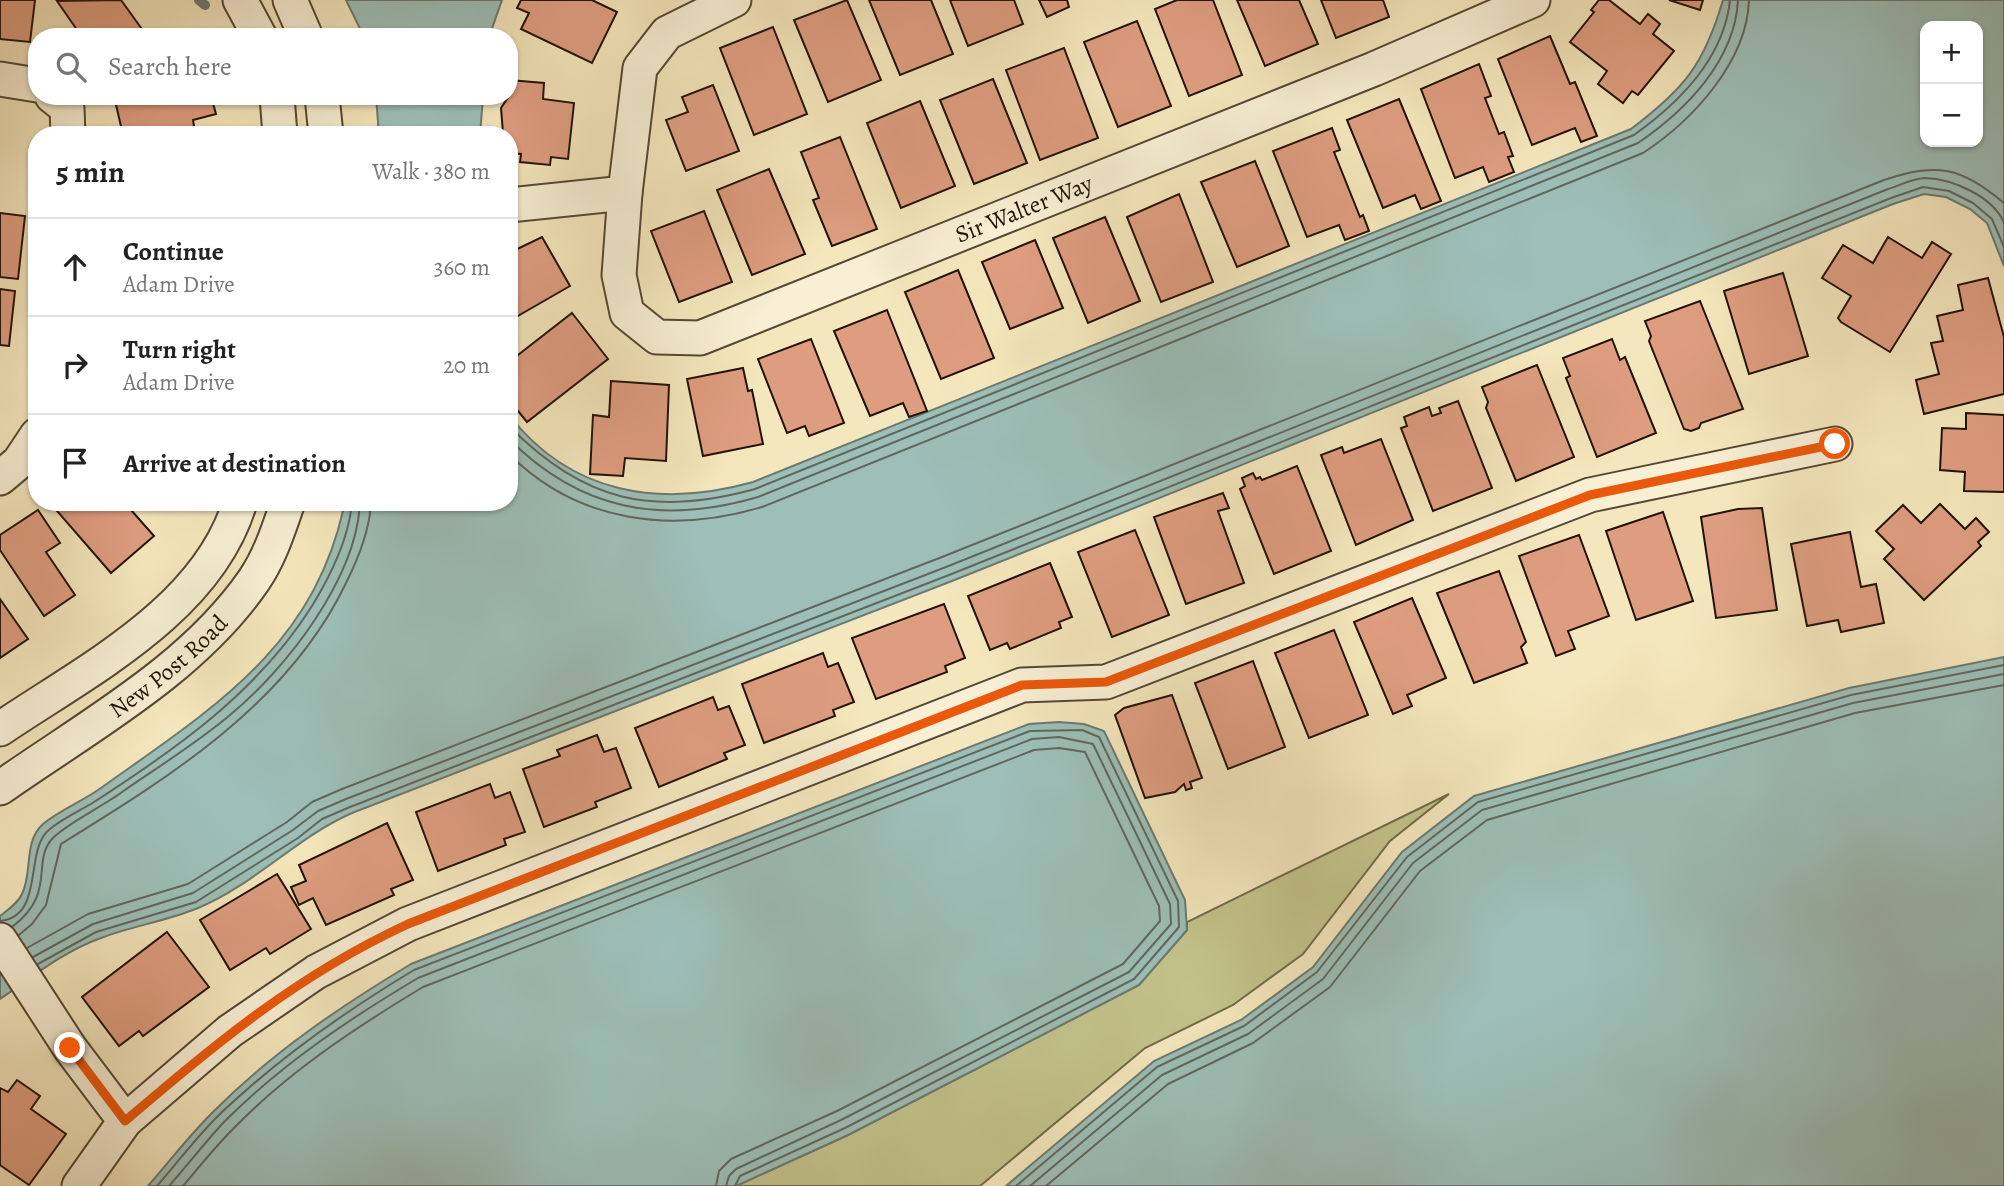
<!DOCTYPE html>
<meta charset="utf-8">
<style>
:root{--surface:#fff;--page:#f6f6f6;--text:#222;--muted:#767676;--line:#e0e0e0}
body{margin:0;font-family:Alegreya,serif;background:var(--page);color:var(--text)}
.controls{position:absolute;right:21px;top:21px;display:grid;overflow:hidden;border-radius:14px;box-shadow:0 2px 5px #0004}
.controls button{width:63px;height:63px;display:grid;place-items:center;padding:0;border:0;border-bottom:2px solid var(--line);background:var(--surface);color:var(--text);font:35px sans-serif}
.stop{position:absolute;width:21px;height:21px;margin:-16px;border:5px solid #ea580c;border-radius:50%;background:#fff}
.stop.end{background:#ea580c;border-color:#fff;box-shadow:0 2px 7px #0008}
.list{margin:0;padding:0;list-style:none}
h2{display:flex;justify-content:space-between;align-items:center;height:91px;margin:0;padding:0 28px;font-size:30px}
h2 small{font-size:23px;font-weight:400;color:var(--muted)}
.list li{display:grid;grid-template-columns:46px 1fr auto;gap:21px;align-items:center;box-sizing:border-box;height:98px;padding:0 28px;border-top:2px solid var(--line)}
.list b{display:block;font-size:26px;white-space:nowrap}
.list p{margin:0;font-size:23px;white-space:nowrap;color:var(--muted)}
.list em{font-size:23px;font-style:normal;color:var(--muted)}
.icon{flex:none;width:38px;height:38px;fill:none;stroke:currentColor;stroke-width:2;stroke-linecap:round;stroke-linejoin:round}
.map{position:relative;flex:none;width:2004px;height:1186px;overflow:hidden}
.search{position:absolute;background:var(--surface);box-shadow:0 2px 5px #0004;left:28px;top:28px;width:490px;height:77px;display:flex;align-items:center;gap:18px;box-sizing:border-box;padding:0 24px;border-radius:28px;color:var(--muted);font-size:26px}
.panel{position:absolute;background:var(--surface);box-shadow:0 2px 5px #0004;left:28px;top:126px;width:490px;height:385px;border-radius:28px}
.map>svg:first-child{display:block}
</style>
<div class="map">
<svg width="2004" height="1186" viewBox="0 0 2004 1186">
<rect width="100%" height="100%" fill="#f5e7bd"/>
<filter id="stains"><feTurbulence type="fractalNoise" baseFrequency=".00286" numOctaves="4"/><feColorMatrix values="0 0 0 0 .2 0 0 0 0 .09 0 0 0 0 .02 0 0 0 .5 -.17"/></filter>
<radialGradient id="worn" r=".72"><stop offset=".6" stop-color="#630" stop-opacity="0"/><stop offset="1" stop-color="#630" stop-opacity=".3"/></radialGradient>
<polygon fill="#c3c38c" stroke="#726a49" stroke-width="2" points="1449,794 1390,841 1303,954 1233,1005 1145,1048 980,1186 736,1186 848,1135 1139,985 1187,930 1187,922"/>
<g fill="#9dbfb8" stroke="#6b7a71" stroke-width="2" fill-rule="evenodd">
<polygon points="346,0 502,0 489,37 364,37"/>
<path d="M1723,0H2004V266L1987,223L1970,209L1946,197L1924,194L1893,204L952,581L352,813C297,837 254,885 198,908C167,921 132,926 101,938C64,951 32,977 0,999V916C8,910 18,903 22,894C33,872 23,842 43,824C60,810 83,801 101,788C213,708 315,647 345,502H509V415C571,495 661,508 753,482L1631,129C1684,89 1704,65 1723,0ZM1925,26H1978V142H1925Z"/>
<polygon points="376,96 483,96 480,135 379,135"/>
<polygon points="2004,657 2004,1186 1006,1186 1154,1061 1241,1020 1313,967 1402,852 1474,796 1849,688"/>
<path d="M1059,722L1084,724L1104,731L1185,900L1187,930L1139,985L848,1135L736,1186H148C170,1161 191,1133 215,1110C273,1052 341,1006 411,964L1029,724Z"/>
</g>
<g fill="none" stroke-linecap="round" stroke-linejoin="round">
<g stroke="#5f685f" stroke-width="2">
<path d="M509,426C584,502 653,517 755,489L1634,135C1679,103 1724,59 1730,0"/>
<path d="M509,439C581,511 662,525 758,497L1638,143C1685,111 1735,61 1738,0"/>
<path d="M509,454C578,523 672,534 762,507L1643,153C1692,121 1747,62 1749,0"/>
<path d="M0,921C46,916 23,849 50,829C62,819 77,812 91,804C175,750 258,692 312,606C331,575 349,539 352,502"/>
<path d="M12,927C57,893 31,863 52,839C64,825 105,805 122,792C158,767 197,743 230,715C286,669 357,578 360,502"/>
<path d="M19,935L32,924L46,905L61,844C171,776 289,703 346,583C358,559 370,530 371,502"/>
<path d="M27,948L88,914L188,884L287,822L312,802L342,789L942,557L1884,180C1938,162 1960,167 2004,203"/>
<path d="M33,957L93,924L193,893L293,830L318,811L346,799L946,567L1888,189C1899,186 1913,178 1925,178C1952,179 1993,196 2004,223"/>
<polyline points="38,964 96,932 196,902 298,838 322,819 350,807 949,575 1891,198 1923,187 1949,191 1973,203 1992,219 2004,247"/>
<path d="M157,1186C178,1162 198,1135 221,1113C280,1057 344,1012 414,970L1030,731L1082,730L1099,737L1178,901L1179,927L1134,979L845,1128L740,1176L735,1186"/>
<path d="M169,1186C188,1165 205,1142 225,1121C282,1064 349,1019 418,978L1032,739L1059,737L1093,744L1170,904L1171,924L1129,972L841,1120L736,1169L729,1176L726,1186"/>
<path d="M183,1186C199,1167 215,1147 233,1129C288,1072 355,1028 423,987L1034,750L1059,748L1085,752L1159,906L1160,921L1123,964L837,1111L731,1159L719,1171L716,1186"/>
<polyline points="1016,1186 1157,1067 1244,1026 1317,972 1407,857 1478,802 1851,695 2004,665"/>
<polyline points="1030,1186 1162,1075 1248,1034 1323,979 1413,863 1482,810 1853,703 2004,674"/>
<polyline points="1046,1186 1168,1084 1253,1043 1330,987 1420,871 1487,820 1855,713 2004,685"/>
</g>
<polyline stroke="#6b7a71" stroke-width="10" points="199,0 205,5"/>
</g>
<g fill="#de9d80" stroke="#211206" stroke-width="2">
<polygon points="0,0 35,0 30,42 0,39"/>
<polygon points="121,0 144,32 137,37 82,37 57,1"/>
<polygon points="521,0 592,0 617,12 592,63 521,29 529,13 517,8"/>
<polygon points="847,0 881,80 828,102 794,20"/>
<polygon points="869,0 931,0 953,54 900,75"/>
<polygon points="950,0 1014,0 1023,24 968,46"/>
<polygon points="1039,0 1067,0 1069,7 1047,17"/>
<polygon points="1177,0 1213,0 1242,75 1189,96 1155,9"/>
<polygon points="1237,0 1299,0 1318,44 1265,66"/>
<polygon points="1321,0 1383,0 1389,17 1336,38"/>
<polygon points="1599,0 1609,0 1640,24 1648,14 1660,24 1653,34 1674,51 1638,95 1632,91 1623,103 1598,84 1607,71 1570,42 1594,12 1591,10"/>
<polygon points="1669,0 1703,0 1700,10"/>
<polygon points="1137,21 1171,106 1118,127 1084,42"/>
<polygon points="773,27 807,114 754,135 720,48"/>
<polygon points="1550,36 1570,84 1575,82 1597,136 1581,142 1575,128 1532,145 1498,59"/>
<polygon points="1064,48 1098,138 1040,160 1006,70"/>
<polygon points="1479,64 1491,96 1485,98 1499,134 1504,132 1513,156 1508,157 1514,172 1489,182 1483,167 1455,178 1421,89"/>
<polygon points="993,79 1027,163 974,184 940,100"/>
<polygon points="509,80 544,83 543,99 574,103 568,159 551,157 550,165 520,162 521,154 509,153 509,135 496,135 503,133 501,108 509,96"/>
<polygon points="713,85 739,151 686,171 666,120 688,112 682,97"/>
<polygon points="114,96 211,96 216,114 193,120 195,132 184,135 123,135"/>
<polygon points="1399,99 1441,201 1421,209 1415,195 1383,208 1347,120"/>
<polygon points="920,101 955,186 901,208 867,123"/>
<polygon points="1332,128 1340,150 1334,152 1360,217 1363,215 1369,231 1345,240 1339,225 1307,237 1273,151"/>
<polygon points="840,137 877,229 832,246 813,200 819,198 801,152"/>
<polygon points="1255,161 1289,246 1237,267 1201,182"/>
<polygon points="769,169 805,254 752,275 717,190"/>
<polygon points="1179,194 1213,282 1161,302 1127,217"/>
<polygon points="704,211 732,282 679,302 651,231"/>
<polygon points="0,213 25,216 18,279 0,277"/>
<polygon points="1105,217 1140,301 1088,323 1053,238"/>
<polygon points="542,237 570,286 509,321 509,253"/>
<polygon points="1888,237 1922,258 1932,242 1951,254 1890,352 1841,322 1838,318 1851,296 1822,278 1843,245 1873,263"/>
<polygon points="1035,240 1063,308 1010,329 982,262"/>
<polygon points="958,270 994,358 941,379 905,292"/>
<polygon points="1783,273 1808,356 1749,374 1724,291"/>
<polygon points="1988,278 2004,337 2004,394 1924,414 1916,380 1939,374 1931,343 1943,341 1937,316 1963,310 1958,285"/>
<polygon points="0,289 15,291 9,346 0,345"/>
<polygon points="1700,301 1743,409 1701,423 1699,428 1691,431 1684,429 1649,341 1651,336 1645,321"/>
<polygon points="887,310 927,411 909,417 903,403 870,416 834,331"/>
<polygon points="572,313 608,359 527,422 509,400 509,362"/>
<polygon points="811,339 844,423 809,436 805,426 787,433 758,359"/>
<polygon points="1612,339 1620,360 1625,357 1656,433 1597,457 1566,378 1570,376 1563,358"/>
<polygon points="1537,365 1574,457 1516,481 1486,408 1488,402 1482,387"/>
<polygon points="743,368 748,391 752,390 763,444 703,456 687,379"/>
<polygon points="611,381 669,385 666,461 625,458 623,476 590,474 593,415 609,417"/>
<polygon points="1458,401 1492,488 1433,511 1401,428 1407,426 1404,417 1429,407 1432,416 1441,413 1439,408"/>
<polygon points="1966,413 2004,415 2004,492 1964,491 1965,472 1940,470 1942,428 1966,429"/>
<polygon points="1381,439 1413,520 1356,545 1321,455 1342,447 1344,453"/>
<polygon points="1297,466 1331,551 1274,574 1240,489 1245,486 1242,478 1253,473 1256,479 1260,477 1262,480"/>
<polygon points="1223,493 1229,508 1218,511 1244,583 1186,604 1154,517"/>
<polygon points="53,502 124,502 154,536 111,573 51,504"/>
<polygon points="1940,504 1965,529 1976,518 1989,532 1978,542 1981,546 1924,600 1884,559 1894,549 1876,531 1903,505 1921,523"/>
<polygon points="1762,508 1777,610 1716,618 1701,517 1738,509"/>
<polygon points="38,510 60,543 46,552 75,595 44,616 0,550 0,535"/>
<polygon points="1663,512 1693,601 1636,620 1606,531"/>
<polygon points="1135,530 1169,615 1112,637 1078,552"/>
<polygon points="1850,532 1861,587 1876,584 1884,623 1841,632 1838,620 1807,626 1791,544"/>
<polygon points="1579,535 1609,616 1568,631 1575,649 1556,656 1519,556"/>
<polygon points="1050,563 1072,617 1059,622 1061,628 1010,649 1007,643 990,650 968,596"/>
<polygon points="1499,571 1526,642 1521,647 1527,663 1474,683 1437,593"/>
<polygon points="1412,598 1446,678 1407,695 1412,706 1393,714 1354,622"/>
<polygon points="0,599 28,639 0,658"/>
<polygon points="944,604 965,658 945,666 947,672 876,699 852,638"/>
<polygon points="1334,630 1368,715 1309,738 1275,653"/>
<polygon points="823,653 828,667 838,663 854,702 833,710 835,716 764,743 742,684"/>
<polygon points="1253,661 1285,747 1228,769 1195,683"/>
<polygon points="1172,695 1202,778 1190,782 1192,788 1186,790 1184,784 1175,792 1145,798 1115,715 1124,708"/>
<polygon points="713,697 718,710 729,706 745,745 724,753 727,759 659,787 635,728"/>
<polygon points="597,735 604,752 616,748 631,788 595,802 597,807 544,827 523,769 560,756 557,750"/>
<polygon points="490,784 495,798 510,792 525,832 504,839 506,845 438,871 416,812"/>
<polygon points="387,823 413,880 391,889 394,895 326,925 313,898 299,905 291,887 306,881 299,865"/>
<polygon points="277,874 311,929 270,954 266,948 230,970 200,920"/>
<polygon points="167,932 209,987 143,1036 139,1031 119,1046 82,997"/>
<polygon points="17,1080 40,1096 31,1109 66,1134 29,1185 0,1165 0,1088 8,1092"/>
</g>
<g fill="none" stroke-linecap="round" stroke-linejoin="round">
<defs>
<g id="minor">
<polyline points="240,0 260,37"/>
<polyline points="290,0 306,37"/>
<path id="s1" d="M734,0L667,33L640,68L625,193L619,275L627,313L657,337L700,338L1374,69L1533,0"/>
<polyline points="0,79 37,85"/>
<polyline points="52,96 67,108 68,135"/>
<polyline points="277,96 280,135"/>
<polyline points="322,96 326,135"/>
<polyline points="509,205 625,193"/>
<polyline points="0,478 19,462 37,435"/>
<path d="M0,729C87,670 208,610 240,502"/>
<path id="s2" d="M0,788C88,726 192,670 254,580C270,557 279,528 288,502"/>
<polyline points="0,940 70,1048 125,1121"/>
<polyline points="79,1186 125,1121 230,1031 316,972 408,924 1022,685 1106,682 1590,495 1835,444"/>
</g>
</defs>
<use href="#minor" stroke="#564734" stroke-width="37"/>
<use href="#minor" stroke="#f8efd4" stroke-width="33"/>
</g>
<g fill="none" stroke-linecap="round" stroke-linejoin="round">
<path stroke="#ea580c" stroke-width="9" d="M70,1048L125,1121C218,1042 296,976 408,924L1022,685L1106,682L1590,495L1835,444"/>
</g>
<g text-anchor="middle" stroke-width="5" stroke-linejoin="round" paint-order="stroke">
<g font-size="24" fill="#211206" stroke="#f8efd4">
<text dy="8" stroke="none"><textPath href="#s1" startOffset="796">Sir Walter Way</textPath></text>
<text dy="8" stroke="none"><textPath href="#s2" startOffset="208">New Post Road</textPath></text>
</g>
</g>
<rect width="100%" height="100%" filter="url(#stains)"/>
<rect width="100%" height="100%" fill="url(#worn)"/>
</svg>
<div class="controls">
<button>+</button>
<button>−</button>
</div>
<div class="stop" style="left:1835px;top:444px"></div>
<div class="stop end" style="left:70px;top:1048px"></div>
<div class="search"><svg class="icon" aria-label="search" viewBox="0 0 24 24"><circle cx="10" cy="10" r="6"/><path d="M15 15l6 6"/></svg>Search here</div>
<section class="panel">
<h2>5 min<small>Walk · 380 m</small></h2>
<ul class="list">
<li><svg class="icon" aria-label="ahead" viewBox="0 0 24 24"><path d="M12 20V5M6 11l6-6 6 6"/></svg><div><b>Continue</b><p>Adam Drive</p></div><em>360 m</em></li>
<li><svg class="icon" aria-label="right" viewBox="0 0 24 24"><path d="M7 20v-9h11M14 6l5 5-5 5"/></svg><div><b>Turn right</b><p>Adam Drive</p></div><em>20 m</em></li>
<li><svg class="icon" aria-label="arrive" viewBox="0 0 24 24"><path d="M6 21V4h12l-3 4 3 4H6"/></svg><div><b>Arrive at destination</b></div></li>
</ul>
</section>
</div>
